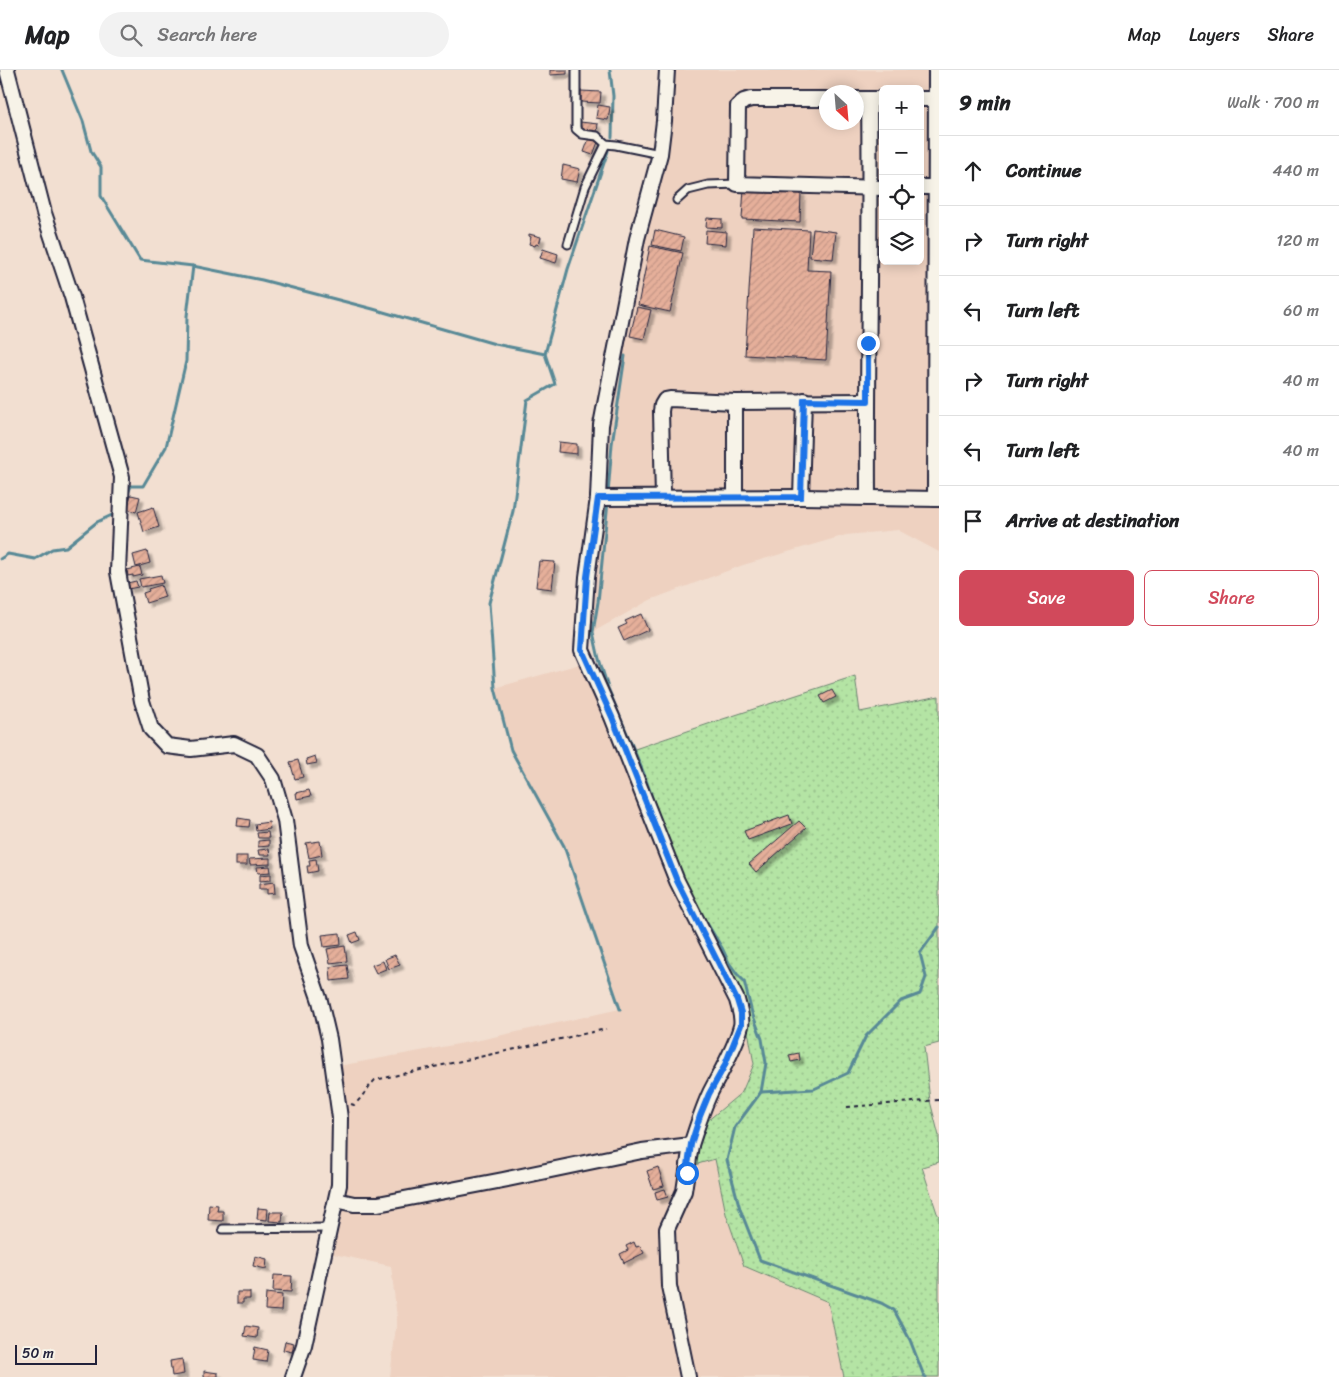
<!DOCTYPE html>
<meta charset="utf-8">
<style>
:root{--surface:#fff;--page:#f2f2f2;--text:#202124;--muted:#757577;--line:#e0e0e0;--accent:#d1495b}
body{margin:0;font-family:Sriracha,sans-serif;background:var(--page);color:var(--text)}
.controls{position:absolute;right:15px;top:15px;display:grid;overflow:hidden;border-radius:8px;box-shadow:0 2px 12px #0003}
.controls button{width:45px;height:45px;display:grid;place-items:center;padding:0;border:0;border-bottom:1px solid var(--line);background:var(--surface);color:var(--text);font:25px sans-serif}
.compass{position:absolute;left:819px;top:15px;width:45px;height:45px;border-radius:50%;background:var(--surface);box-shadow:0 2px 12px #0003;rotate:154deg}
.scale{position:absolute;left:15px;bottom:12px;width:82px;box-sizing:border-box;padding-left:5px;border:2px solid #22223b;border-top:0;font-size:14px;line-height:18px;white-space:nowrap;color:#22223b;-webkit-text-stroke:4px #f7f3e8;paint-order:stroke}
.stop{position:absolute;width:15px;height:15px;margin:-11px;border:4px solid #1a73e8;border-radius:50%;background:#fff}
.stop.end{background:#1a73e8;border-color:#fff;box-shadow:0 1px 5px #0008}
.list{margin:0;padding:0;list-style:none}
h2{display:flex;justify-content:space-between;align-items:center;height:65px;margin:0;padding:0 20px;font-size:21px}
h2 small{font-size:16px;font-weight:400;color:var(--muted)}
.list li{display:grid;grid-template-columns:32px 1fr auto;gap:15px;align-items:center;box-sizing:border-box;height:70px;padding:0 20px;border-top:1px solid var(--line)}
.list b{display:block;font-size:19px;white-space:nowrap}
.list em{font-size:16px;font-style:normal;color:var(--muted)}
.actions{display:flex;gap:10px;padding:15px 20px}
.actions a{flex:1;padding:11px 0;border:1px solid var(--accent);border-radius:8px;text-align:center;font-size:18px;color:var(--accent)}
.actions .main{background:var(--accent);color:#fff}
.icon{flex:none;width:28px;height:28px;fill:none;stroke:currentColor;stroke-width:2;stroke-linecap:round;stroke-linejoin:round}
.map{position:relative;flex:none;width:939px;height:1307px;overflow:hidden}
header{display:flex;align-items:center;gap:30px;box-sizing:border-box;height:70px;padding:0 25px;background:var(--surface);border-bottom:1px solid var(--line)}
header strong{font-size:24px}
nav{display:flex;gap:28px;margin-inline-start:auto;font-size:18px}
.search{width:350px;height:45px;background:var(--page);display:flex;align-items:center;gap:12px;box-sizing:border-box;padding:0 18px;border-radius:28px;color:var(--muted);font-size:19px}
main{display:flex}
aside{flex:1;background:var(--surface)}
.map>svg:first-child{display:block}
</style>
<header>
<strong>Map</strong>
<div class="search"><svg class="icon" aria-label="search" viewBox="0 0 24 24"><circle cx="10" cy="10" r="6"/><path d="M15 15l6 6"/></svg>Search here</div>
<nav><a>Map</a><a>Layers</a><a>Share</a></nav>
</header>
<main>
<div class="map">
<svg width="939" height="1307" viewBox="0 0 939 1307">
<defs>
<pattern id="grass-dots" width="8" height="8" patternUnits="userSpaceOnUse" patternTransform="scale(1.25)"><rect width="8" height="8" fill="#b4e4a4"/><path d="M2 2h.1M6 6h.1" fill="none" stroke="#9ac38e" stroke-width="1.8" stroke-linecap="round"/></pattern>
<pattern id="building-hatch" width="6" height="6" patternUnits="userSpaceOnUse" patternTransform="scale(1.25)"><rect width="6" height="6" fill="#e5af9a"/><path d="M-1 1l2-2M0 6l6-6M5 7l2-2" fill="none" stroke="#c49686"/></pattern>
<filter id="shadow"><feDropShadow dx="4" dy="4" stdDeviation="1" flood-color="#0004"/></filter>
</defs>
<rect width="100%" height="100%" fill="#f2dfd1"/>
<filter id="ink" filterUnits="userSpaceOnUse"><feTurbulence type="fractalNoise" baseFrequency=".02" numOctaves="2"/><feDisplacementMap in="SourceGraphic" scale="10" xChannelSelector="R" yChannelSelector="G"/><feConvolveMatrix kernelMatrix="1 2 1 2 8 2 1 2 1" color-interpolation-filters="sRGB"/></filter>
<g filter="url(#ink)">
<g fill="#eed1c0" fill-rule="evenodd">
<path d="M667,0H939V482L898,460L846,465L743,495L650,530L593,562L583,563L601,355L654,110ZM883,19H920V191H883ZM826,22H856V52H826Z"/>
<polygon points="587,592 735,922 749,966 754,994 742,1022 706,1052 701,1059 685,1098 715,1089 726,1144 744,1196 828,1232 844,1307 390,1307 397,1248 391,1196 324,1182 339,1115 333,997 480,970 620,939 564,776 511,680 495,618"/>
</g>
<polygon fill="url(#grass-dots)" stroke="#6b8370" points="855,606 860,642 939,626 939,973 924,977 930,1031 939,1066 939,1092 922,1097 937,1143 939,1146 939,1307 844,1307 828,1232 744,1196 726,1144 715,1089 684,1098 701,1059 706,1052 742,1022 754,994 749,966 733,919 626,682 717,651"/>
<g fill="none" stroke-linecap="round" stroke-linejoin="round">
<g stroke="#588996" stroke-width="3">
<polyline points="62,0 83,51 91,81 101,97 101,126 140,190 193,196 262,210 373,239 495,274 545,284"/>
<polyline points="610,0 613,26 612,67"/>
<polyline points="608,81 568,199 545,284 555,314 527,330 513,441 489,533 495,618 511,680 564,776 620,939"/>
<polyline points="608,424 612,374 625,286"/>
<polyline points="127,426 131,416 143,416 166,377 186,291 187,246 193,196"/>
<polyline points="608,431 598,532 593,562 599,589 608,618 644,704 661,754"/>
<polyline points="0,489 8,484 35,489 52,479 66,477 97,452 114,444"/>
<polyline points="696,835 722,878 729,893 737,904 744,911 752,943 762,969 766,993 761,1022"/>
<polyline points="926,1307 924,1306 910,1270 894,1240 881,1233 760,1190 740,1139 727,1090 735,1057 761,1022 814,1019 848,1003 866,966 901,931 920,924 926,907 920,883 939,857"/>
</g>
</g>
<g fill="url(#building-hatch)" stroke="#22223b" filter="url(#shadow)">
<polygon points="550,0 567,0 567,4 550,5"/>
<polygon points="581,21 601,22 600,33 581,32"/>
<polygon points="598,35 610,37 608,50 596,48"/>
<polygon points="580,52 598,54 597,62 579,60"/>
<polygon points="589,68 598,72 593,85 584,82"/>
<polygon points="563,95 580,99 577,112 561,109"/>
<polygon points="744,118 801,122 800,152 742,149"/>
<polygon points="707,148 722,149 722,158 706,157"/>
<polygon points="753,157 809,160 807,200 831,201 826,290 745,285"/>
<polygon points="813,159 836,162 833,189 810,187"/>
<polygon points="655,160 684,167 681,181 652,175"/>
<polygon points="706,160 727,162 726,175 705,173"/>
<polygon points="529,164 541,167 539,175 536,174 535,176 529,174 531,167 529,166"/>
<polygon points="650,176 683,183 670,242 638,235"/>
<polygon points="543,179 558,184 556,193 540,188"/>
<polygon points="637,237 651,240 644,269 630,266"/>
<polygon points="559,372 577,374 577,384 558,382"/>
<polygon points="131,425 140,427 136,442 127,439"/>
<polygon points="153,437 159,457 144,462 138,442"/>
<polygon points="147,481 150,493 136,497 133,485"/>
<polygon points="539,491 555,492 552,519 536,517"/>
<polygon points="140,497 142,505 133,507 133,505 128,506 127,500"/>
<polygon points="161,505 163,513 141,517 139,509"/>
<polygon points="136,511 138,517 128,519 127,513"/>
<polygon points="161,515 165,527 146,533 143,523 149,521 148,519"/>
<polygon points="641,544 648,560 624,571 618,558 627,554 625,551"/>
<polygon points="832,620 836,627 824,633 820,626"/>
<polygon points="315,686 317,693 307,695 306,689"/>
<polygon points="298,690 303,707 295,709 290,692"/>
<polygon points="309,720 311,726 297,729 296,723"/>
<polygon points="789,745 792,754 748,770 744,761"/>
<polygon points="238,748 250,750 249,757 237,756"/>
<polygon points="799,751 806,758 756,802 749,794"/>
<polygon points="269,752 270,759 256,761 255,754"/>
<polygon points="268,762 269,768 258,768 257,763"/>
<polygon points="269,770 269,776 258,777 258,771"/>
<polygon points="320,771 322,785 309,788 306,773"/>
<polygon points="269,779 270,785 259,785 258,780"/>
<rect x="236" y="786" width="11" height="9"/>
<polygon points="270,788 270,794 250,795 249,789"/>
<polygon points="316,789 318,801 308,803 307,796 310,796 309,790"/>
<polygon points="270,796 271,802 258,803 257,797"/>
<polygon points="271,804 271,810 260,811 260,805"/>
<polygon points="274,812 275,823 267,824 267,819 259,819 259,814"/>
<polygon points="357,862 360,870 352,873 349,865"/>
<polygon points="340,863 341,875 324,877 322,865"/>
<polygon points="345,876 347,891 330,893 327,879"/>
<polygon points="395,885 400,895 389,899 385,889"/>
<polygon points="383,891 386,899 376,903 372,895"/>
<polygon points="347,895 349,909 331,911 330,897"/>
<polygon points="799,983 800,990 791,992 789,985"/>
<polygon points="658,1097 664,1116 653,1119 647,1101"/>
<polygon points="665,1119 668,1127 657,1130 655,1122"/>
<polygon points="209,1134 218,1135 217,1141 223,1141 223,1151 208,1150"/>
<polygon points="258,1138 268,1139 267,1150 257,1149"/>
<polygon points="270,1142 283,1142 282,1152 269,1151"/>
<polygon points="634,1172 636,1177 640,1176 644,1183 624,1193 620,1184 628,1180 626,1176"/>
<polygon points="255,1186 267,1189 266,1199 253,1196"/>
<polygon points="274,1205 292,1206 291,1222 273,1221"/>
<polygon points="237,1222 250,1222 250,1229 243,1229 243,1233 237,1233"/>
<polygon points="266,1223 282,1225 281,1241 265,1240"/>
<polygon points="246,1256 258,1258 257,1268 244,1266"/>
<polygon points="285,1271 294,1273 292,1282 283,1280"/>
<polygon points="255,1277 268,1280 266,1292 253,1290"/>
<polygon points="182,1289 184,1304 172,1306 170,1291"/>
<polygon points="204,1301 218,1303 218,1307 204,1307"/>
</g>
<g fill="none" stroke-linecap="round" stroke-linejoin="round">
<defs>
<g id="lane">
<polyline points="576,0 576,59 582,64 597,66 606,74 616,75 660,84"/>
<polyline points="677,130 688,120 708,115 737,114"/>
<polyline points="568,174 585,117 606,74"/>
<polyline points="223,1159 330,1158"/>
</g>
<g id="street">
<polyline points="7,0 44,143 72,227 122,407 118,502 142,631 151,659 167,676 191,679 234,674 257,685 273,709 285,750 301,876 320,931 329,969 340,1048 339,1115 304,1275 293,1307"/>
<polyline points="826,29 751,29 744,31 738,36 737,114 883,118"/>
<polyline points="856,29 883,29"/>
<polyline points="920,29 939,29"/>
<polyline points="920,117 939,117"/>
<polyline points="735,427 735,332"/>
<polyline points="801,427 804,330"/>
<polyline points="598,428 801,427 939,429"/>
<polyline points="663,428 661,341 662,335 665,330 670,329 735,332 868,331"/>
<path d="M868,428C867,295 871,162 869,29"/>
<polyline points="935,429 936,0"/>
<path d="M336,1130L354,1134H378L503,1110L642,1081L691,1075C697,1057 702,1040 710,1023C720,1003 735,979 741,956C743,948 739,938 737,930L677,811L612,647L582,580L587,507L598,428L601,355L637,169L660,84L664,51L667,0"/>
<polyline points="688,1307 669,1216 667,1159 684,1121 691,1075"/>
</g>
</defs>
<use href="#lane" stroke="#22223b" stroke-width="11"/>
<use href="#street" stroke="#22223b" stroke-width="18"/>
<g stroke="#22223b" stroke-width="2" stroke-dasharray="4 4" stroke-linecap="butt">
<path d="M351,1034L354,1035C362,1028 367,1018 375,1010L606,959"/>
<polyline points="847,1037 939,1030"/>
</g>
<use href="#lane" stroke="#f7f3e8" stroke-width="7"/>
<use href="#street" stroke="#f7f3e8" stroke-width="14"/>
</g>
</g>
<g fill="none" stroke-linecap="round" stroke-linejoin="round" filter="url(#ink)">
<polyline stroke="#1a73e8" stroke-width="6" points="687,1103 691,1074 700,1046 709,1024 724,997 741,955 741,943 737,930 677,811 612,647 582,580 587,507 598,428 801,427 804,330 868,331 868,273"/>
</g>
</svg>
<div class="controls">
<button>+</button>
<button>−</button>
<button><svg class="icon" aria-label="locate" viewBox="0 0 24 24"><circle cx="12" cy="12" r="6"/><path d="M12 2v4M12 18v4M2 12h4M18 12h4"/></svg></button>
<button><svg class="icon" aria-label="layers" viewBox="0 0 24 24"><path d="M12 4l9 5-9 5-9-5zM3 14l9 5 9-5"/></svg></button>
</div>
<svg class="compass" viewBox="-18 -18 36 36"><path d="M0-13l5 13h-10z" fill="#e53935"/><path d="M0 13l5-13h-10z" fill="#757577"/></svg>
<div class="scale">50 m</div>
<div class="stop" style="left:687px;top:1103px"></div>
<div class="stop end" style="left:868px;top:273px"></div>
</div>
<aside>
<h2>9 min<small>Walk · 700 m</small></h2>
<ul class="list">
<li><svg class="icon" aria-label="ahead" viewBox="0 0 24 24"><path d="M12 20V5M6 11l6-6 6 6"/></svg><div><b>Continue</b></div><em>440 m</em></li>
<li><svg class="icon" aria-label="right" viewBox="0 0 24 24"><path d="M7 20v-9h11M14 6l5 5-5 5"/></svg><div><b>Turn right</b></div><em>120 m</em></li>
<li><svg class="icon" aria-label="left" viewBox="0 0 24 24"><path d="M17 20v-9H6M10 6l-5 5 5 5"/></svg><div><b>Turn left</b></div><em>60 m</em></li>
<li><svg class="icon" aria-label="right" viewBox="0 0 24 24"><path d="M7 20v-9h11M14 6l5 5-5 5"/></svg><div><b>Turn right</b></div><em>40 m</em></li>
<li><svg class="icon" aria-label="left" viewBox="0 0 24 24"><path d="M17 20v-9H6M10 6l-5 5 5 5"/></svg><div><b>Turn left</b></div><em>40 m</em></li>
<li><svg class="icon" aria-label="arrive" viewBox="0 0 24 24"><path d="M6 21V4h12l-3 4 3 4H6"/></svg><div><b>Arrive at destination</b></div></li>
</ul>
<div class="actions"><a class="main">Save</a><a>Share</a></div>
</aside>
</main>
